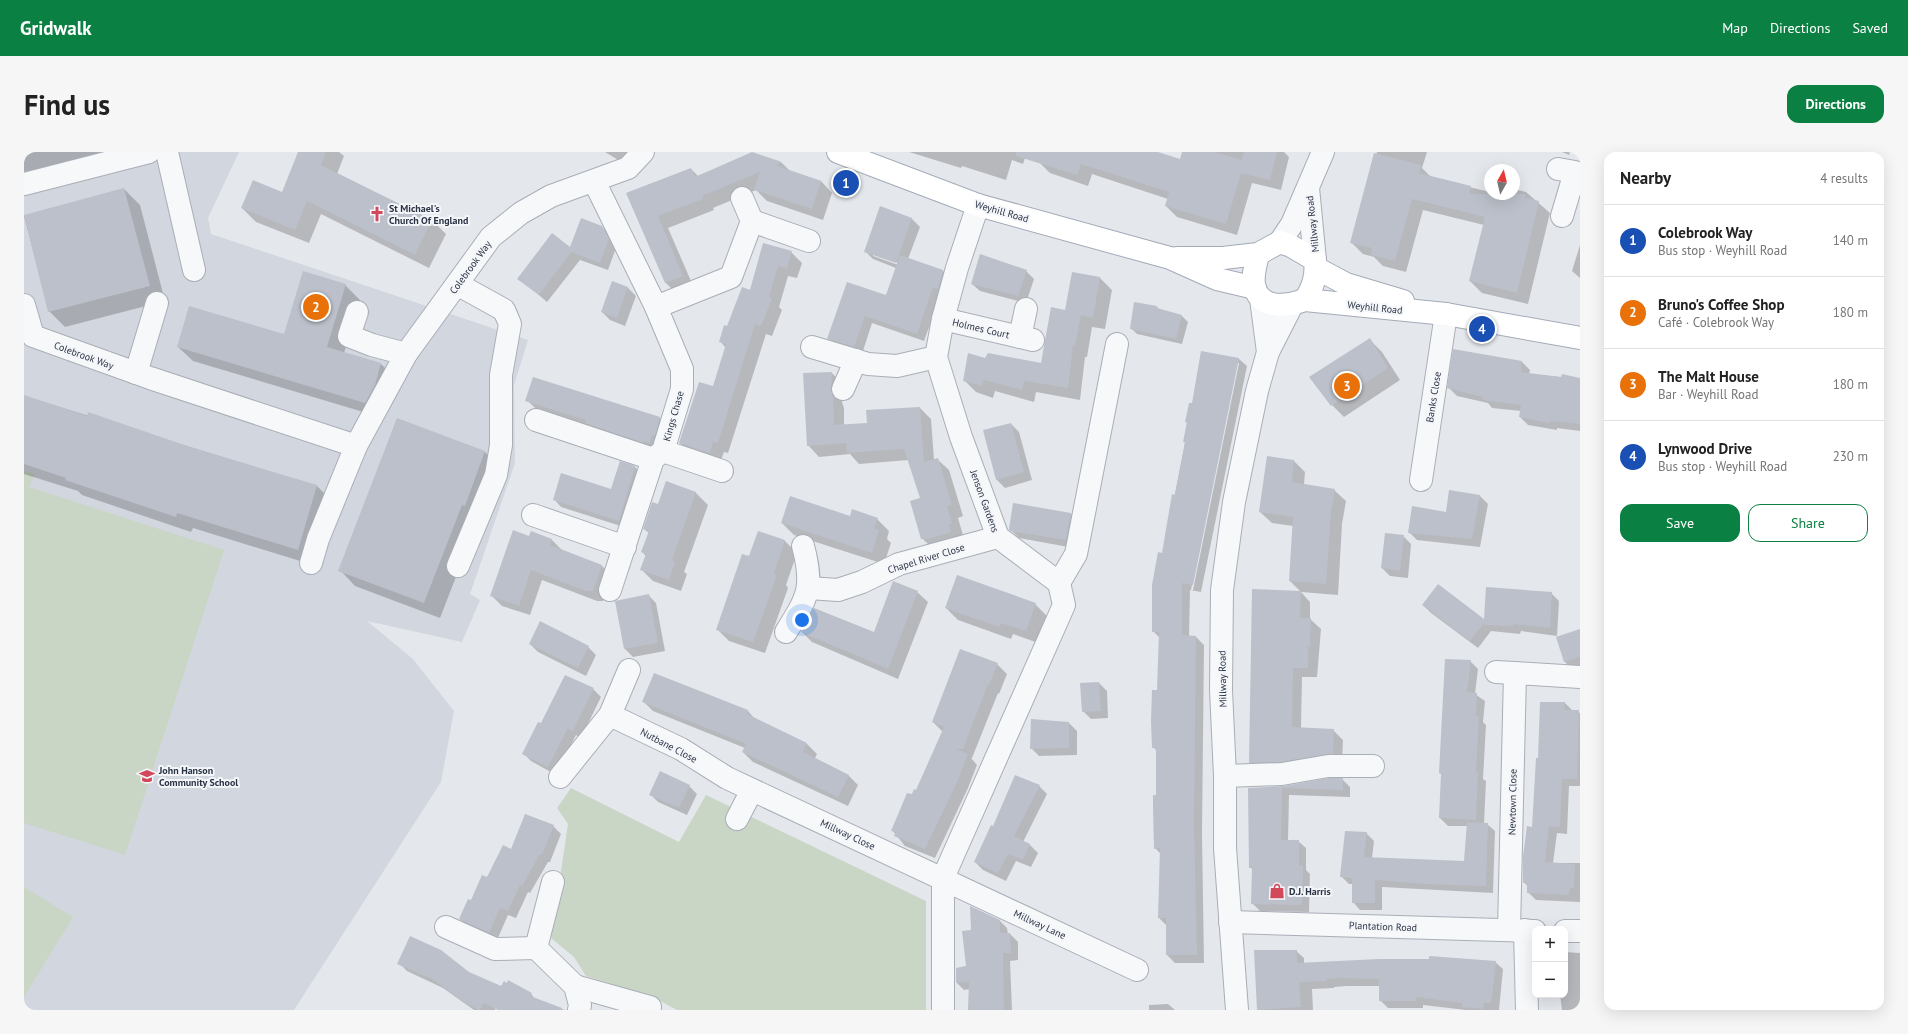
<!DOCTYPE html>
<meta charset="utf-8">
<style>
:root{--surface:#fff;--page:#f6f6f6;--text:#222;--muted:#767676;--line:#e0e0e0;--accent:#0b8043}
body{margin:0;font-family:"PT Sans",sans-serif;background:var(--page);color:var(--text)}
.controls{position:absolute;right:12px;bottom:12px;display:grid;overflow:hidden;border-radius:8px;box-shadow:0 4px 16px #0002}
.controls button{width:36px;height:36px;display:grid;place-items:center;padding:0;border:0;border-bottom:1px solid var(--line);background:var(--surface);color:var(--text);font:20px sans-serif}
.compass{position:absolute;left:1460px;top:12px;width:36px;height:36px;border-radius:50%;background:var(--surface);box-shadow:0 4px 16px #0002;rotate:8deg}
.you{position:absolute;left:778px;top:468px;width:14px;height:14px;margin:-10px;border:3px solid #fff;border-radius:50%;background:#1a73e8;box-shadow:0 0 0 6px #1a73e833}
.badge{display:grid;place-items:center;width:26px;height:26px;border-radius:50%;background:var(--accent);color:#fff;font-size:13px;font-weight:700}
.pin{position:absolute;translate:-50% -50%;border:2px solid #fff;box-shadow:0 1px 4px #0006}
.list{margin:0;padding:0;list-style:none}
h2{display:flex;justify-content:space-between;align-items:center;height:52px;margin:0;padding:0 16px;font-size:17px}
h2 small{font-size:13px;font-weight:400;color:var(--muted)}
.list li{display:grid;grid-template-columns:26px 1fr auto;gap:12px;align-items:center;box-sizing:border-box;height:72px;padding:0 16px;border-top:1px solid var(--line)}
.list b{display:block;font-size:15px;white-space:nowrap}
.list p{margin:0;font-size:13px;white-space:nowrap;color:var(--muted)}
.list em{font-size:13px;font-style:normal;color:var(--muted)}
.actions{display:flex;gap:8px;padding:12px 16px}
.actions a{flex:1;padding:9px 0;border:1px solid var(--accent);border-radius:12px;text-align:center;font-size:14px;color:var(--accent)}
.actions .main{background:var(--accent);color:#fff}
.map{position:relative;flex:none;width:1556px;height:858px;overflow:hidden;border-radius:12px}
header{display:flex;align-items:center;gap:24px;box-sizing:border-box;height:56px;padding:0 20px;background:var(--accent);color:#fff}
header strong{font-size:19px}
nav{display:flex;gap:22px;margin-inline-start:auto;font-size:14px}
.intro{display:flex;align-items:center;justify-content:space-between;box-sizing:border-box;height:96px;padding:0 24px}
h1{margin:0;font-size:28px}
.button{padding:10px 18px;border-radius:12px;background:var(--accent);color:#fff;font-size:14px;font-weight:700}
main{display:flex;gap:24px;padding:0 24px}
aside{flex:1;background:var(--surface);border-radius:12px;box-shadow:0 4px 16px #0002}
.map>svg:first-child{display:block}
</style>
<header>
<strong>Gridwalk</strong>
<nav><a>Map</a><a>Directions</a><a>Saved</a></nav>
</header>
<div class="intro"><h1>Find us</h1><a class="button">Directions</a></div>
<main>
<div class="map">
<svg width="1556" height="858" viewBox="0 0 1556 858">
<rect width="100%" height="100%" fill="#e4e7ec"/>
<polygon fill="#d2d6de" points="0,0 215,0 184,66 187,82 504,188 490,233 491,311 446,442 456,448 438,490 343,469 389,507 430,559 417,630 270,858 0,858"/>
<g fill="#c9d6c5">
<polygon points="0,319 11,322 5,335 200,398 101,703 0,671"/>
<polygon points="547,636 655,690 682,643 902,749 902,858 653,858 629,845 562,824 550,805 527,786 544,672 533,656"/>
<polygon points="0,735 49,765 0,845"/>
</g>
<g fill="#0003" fill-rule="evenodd">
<polygon points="0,0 81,0 0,20"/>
<polygon points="275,0 315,0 320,4 313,22 408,68 422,82 405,116 297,62 285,91 232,70 218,56 259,41"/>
<polygon points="581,0 623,0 606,15"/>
<polygon points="885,0 1003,0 999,12 988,8 982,28 938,14 937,16"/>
<polygon points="1019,0 1131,0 1157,8 1159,0 1260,0 1265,5 1257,38 1228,31 1213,83 1153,65 1142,54 1144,47 1068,22 1064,34 1026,21 1015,10"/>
<polygon points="1353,0 1403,0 1398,16 1408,26 1466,40 1466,42 1490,42 1490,37 1502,40 1526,61 1504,152 1458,141 1446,129 1460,73 1399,58 1382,120 1359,114 1350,105 1339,102 1327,90"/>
<polygon points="1538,0 1546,0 1545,3"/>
<polygon points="728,2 758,11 766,19 797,29 808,41 799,68 743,49 732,38 689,56 690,58 644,76 670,136 653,142 642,131 603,41 667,17 674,24"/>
<polygon points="100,37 116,53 141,149 41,175 25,159 0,64"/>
<path d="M856,55L888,67L896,75L884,107L919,119L926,126L917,142L900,189L848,171L838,202L812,194L804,186L862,144L872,116L849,107L841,99ZM849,102L877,112V114L849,104Z"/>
<polygon points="578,75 586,83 592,96 584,118 556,108 523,150 495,126 546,96"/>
<polygon points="1556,93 1556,126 1548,119"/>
<polygon points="767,100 778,111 773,126 764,124 755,155 758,158 748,184 742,182 704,301 700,300 696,311 666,301 656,291 690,235 702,196 696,189 727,139"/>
<polygon points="1002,119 1010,127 1002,151 956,139 948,132"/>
<polygon points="1076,126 1088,138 1081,177 1068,175 1063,205 1061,205 1056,248 1012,240 1010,250 971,239 969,246 952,240 940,228 961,208 1018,212 1042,159"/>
<polygon points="589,131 604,136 612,144 601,174 586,168 578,160"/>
<polygon points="321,133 336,148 320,201 357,212 372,227 356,265 169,209 154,195 261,183"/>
<polygon points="1133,155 1136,158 1158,164 1164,170 1158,192 1113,182 1107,176"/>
<polygon points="1346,188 1358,200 1376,228 1320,265 1308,253"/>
<path d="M1178,200L1215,207L1223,214L1177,440L1166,438L1165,485H1172L1180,493L1178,682L1180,811H1151L1143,803V774L1135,766L1137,702L1131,696L1133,599L1129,595L1134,539L1136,486L1129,479L1139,402L1161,291L1160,289L1163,271L1162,270L1169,253ZM1213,211H1215L1169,438H1167Z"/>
<polygon points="1498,210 1506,218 1505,222 1556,227 1556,279 1533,276 1533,278 1504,273 1496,265 1497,259 1468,256 1464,251 1433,244 1425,236"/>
<polygon points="808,221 819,233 818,250 820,256 820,274 844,272 896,256 907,267 910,308 913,307 925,318 939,364 934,366 939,383 910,398 898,386 897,346 885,308 835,312 826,302 795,305 784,293"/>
<polygon points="510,226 636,266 648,278 637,302 515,260 503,248"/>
<polygon points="0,244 293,334 309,350 289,413 169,376 167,380 58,343 54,339 0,322"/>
<polygon points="373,267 461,300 476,316 454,368 416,466 331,434 316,418"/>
<polygon points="987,272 995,280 1008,328 981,336 973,328"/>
<polygon points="1270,309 1281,320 1280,333 1310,338 1322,349 1318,372 1314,443 1277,440 1286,450 1286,467 1297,477 1293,525 1278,525 1277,576 1309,578 1319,588 1318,611 1235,620 1226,610 1277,440 1266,429 1269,374 1248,371 1236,360"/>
<polygon points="596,310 611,315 618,323 603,376 537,355 530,347 587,338"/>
<polygon points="643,331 672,341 684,353 660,420 663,422 657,439 629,429 617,417 622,404 618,400 625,381 620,377 634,354"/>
<polygon points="1456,344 1464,352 1456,395 1393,388 1385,380"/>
<polygon points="1047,362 1055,370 1050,396 995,386 986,377"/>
<polygon points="826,365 853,367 865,379 863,387 867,391 860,412 770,383 758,371"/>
<polygon points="734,380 761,389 773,401 762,433 764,436 741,501 705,489 693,477 726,406"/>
<polygon points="1379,384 1387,392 1384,426 1366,424 1358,416"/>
<polygon points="506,385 527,387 538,398 578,414 588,424 579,449 573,449 518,428 506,463 478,454 467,443"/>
<polygon points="893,440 904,450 874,527 788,490 778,480 850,481"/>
<polygon points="1527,441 1535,449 1533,484 1497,479 1496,482 1467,479 1454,496 1407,461 1399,453 1461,469"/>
<polygon points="624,443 632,451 641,499 609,505 601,497"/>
<polygon points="1011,452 1023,464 1014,491 989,482 987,487 934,468 922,456"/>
<polygon points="1556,478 1556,516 1549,518 1541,510 1533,485"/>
<polygon points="506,492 564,495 572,503 562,524 514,500"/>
<polygon points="1446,509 1454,517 1451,542 1461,549 1459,570 1462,573 1459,627 1462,629 1460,672 1463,672 1471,679 1469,741 1358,735 1358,758 1336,758 1329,750 1329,732 1325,732 1318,725 1342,681 1350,689 1348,706 1441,710 1444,674 1424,674 1416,666 1418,623 1416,621"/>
<polygon points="973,512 983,522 975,542 974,541 948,606 947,606 953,613 944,636 911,706 881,694 868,678 888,643 893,639 919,580 909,570"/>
<polygon points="630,522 724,559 731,567 783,592 793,602 791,606 824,623 834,633 824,654 729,610 719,600 721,596 629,559 619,549"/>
<polygon points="1075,531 1083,539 1084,566 1067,567 1059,559"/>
<polygon points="569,537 577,545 557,586 552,583 532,623 507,609 499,601 517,573"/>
<polygon points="1517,551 1541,551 1549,559 1556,561 1556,634 1545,634 1543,682 1533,681 1529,711 1556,711 1556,750 1512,748 1504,740 1504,735 1500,730 1509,676 1515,607"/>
<polygon points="1045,571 1053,579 1053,603 1015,604 1007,596"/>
<polygon points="1319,628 1326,635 1326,645 1265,643 1264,689 1274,689 1282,696 1282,718 1286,722 1285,760 1236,759 1228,751 1229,718 1226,715 1225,637 1259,635"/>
<polygon points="665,634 673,642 663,663 634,650 626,642"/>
<polygon points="1015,634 1023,642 999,690 1006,693 1014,701 1007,715 992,709 982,729 959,718 951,710 969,675"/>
<polygon points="529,674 537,682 526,710 524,710 506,741 504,740 492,766 484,763 473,788 444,775 436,767 464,727 488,699"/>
<polygon points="976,769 983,776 984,782 986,782 994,790 994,808 986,809 988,858 946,858 946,837 940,838 932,830 943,815 948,779"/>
<polygon points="1231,799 1272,799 1280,806 1280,812 1471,810 1479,817 1475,858 1442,858 1399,853 1399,856 1364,856 1356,848 1356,834 1323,834 1310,835 1310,836 1288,837 1289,858 1235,858"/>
<polygon points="1541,800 1556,801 1556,858 1538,858 1536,843 1541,843"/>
<polygon points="375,811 444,821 475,834 507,842 512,848 541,858 474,858 472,856 471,858 450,858 419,836 383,819"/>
<polygon points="1144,852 1151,858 1125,858 1125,853"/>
</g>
<g fill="#bbc0ca">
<polygon points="274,0 302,0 297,13 408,68 391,103 283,49 271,78 217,56 229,28 258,40"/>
<polygon points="728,0 758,10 751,13 797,29 788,57 730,38 736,20 678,44 679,47 634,64 659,124 641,131 602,41 667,16 671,25"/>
<polygon points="992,0 1134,0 1156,7 1158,0 1190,0 1218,8 1220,0 1253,0 1246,28 1217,21 1202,72 1141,54 1145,40 1057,12 1053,23 992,4"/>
<polygon points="1350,1 1397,13 1395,21 1447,34 1445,42 1501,42 1501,46 1515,49 1493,141 1445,129 1461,65 1388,47 1371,109 1347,103 1348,96 1326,91"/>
<polygon points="100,36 126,134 24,160 0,63"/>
<polygon points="856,54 888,66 872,111 840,100"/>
<polygon points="557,66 578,74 585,87 576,111 547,100 515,143 493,127 528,81 546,95"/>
<polygon points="739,91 768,99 763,116 754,114 745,145 748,147 737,174 731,172 694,291 689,290 686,301 655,291 675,230 689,234 702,192 695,190 700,173 703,174 718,135 726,138"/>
<polygon points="956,102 1003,118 994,144 947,132"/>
<polygon points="876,103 919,118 914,137 909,135 893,182 841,164 830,195 803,187 823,130 862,143"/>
<polygon points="279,119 322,132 303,195 357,211 351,233 341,251 153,195 165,154 260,182"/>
<polygon points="1048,120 1076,125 1069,166 1057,163 1051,194 1049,194 1044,236 1000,229 998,238 960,228 958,234 939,229 944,201 961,206 964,201 1017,211 1027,155 1041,158"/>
<polygon points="588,129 604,135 593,166 577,160"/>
<polygon points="1110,150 1133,154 1133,156 1158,163 1152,187 1106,177"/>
<polygon points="1346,186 1364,216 1307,254 1285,225"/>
<polygon points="1429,197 1498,209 1497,220 1537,225 1538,222 1556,226 1556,272 1526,269 1525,271 1495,265 1497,253 1459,248 1459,245 1423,236"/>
<polygon points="1177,199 1215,206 1169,433 1158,431 1158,483 1172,484 1170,673 1173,803 1142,803 1142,766 1134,766 1136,696 1130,697 1129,655 1129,643 1132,643 1132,596 1128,596 1127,569 1128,538 1133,538 1135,480 1128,480 1128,433 1134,400 1138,401 1148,342 1151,343 1161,290 1159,290 1163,270 1161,270 1165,251 1168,251"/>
<polygon points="808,220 807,238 809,244 810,273 843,271 842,258 896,255 900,310 914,306 928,353 923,354 928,372 925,373 927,380 904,387 897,387 886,349 896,346 880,297 823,301 822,291 783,294 779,221"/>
<polygon points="509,225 636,265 631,284 628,283 626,291 620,289 619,291 561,271 562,268 501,249"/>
<polygon points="0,243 63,264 64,260 166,295 293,333 274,398 153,361 152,365 41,328 42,326 0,312"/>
<polygon points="373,266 461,299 441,354 438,353 400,451 314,419"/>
<polygon points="987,271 1000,320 972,328 959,278"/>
<polygon points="1243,304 1270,308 1268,330 1311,337 1307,360 1302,432 1265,429 1269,365 1235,360"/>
<polygon points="596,309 611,314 595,369 529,348 537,321 587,337"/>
<polygon points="642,329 672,340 648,408 651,410 645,428 616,418 622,402 617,400 625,379 619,377 628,350 634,352"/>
<polygon points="1425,338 1456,343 1448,387 1384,381 1388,354 1422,360"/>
<polygon points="766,344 826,364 828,357 854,366 850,376 855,378 848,401 757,371"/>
<polygon points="989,351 1047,361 1042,388 986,379 985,377"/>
<polygon points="489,378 505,384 507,379 528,387 526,393 578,413 569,439 562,439 507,418 495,454 466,444"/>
<polygon points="734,379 761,388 750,422 753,423 729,490 692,478 718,402 725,404"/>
<polygon points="1361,381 1380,383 1376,419 1357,416"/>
<polygon points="933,423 1012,451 1002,479 977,471 975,475 921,456"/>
<polygon points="869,429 894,439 864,517 777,480 790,456 850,480"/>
<polygon points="1414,432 1460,467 1462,435 1528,440 1526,476 1489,472 1489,474 1460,473 1460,471 1446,489 1398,453"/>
<polygon points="1228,437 1277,439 1276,466 1287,466 1286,495 1284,494 1284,516 1269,516 1268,575 1310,577 1309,602 1257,610 1225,611"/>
<polygon points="625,442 634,491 600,497 591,449"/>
<polygon points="516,469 565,494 554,516 505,492"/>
<polygon points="1556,477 1556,505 1540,510 1532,485"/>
<polygon points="936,497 974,511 965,533 964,532 939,597 932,597 944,602 935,626 901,697 870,684 872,680 867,679 883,641 888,642 890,637 892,638 920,575 908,570"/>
<polygon points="1421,507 1447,508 1443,540 1453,541 1452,564 1455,564 1452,620 1454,621 1452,668 1415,666 1417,622 1415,621"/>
<polygon points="630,521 724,558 723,562 783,591 779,600 825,623 814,645 718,600 722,592 618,550"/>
<polygon points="541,523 570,536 549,579 544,576 524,615 498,602 514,570 517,571"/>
<polygon points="1075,530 1077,559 1058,560 1056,531"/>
<polygon points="1516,550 1541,550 1540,558 1555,558 1553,627 1538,627 1536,675 1525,674 1521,710 1551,712 1550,736 1546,736 1545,743 1503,741 1503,731 1499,731 1499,705 1503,674 1508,675 1512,606 1514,606"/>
<polygon points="1007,567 1045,570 1045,596 1006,597"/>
<polygon points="636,619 666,633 655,656 625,643"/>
<polygon points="991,623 1016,633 990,684 1006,692 999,708 984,702 974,721 950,710 967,673 969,674"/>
<polygon points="1305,626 1319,626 1319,638 1258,636 1257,688 1275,688 1275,713 1279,714 1278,753 1227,752 1228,716 1225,716 1224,636 1260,634"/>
<polygon points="501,662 530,673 518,703 516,702 498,734 496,733 484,759 476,756 465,781 435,767 444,747 447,748 458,723 463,725 479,693 487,697"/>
<polygon points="1443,670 1464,671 1462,734 1399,732 1351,728 1351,751 1328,751 1328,726 1316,725 1321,679 1343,680 1340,705 1440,709"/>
<polygon points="946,754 976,768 976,781 986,781 987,801 979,801 980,858 944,858 945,830 932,830 932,816 942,814 938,779 947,778"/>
<polygon points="386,784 417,798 445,820 477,834 480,829 483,831 484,828 508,841 506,844 538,856 538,858 474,858 460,851 456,858 454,858 434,846 410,828 373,812"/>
<polygon points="1230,798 1273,798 1273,811 1355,807 1405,807 1405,804 1472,809 1467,851 1460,851 1459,857 1438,855 1438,851 1392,845 1392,849 1355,849 1355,827 1314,826 1303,827 1303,829 1275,830 1277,855 1233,858"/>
</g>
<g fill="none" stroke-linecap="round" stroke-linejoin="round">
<defs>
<g id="minor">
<polyline points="143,0 170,118"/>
<polyline points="1534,17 1551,20 1538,64"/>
<polyline points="570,29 632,155 658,217 658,237 639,299 629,307 586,438"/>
<polyline points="0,32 125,0"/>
<polyline points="1284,36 1291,108"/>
<polyline points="718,46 728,69"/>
<polyline points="1256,90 1268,72 1299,0"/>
<polyline points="433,132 480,158 486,172 477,223 477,293 472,323 434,414"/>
<polyline points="1237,147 1244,200"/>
<polyline points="0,153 9,184 126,226 332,294 382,202 467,85 497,61 527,44 604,16 619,0"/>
<polyline points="632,155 707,125 728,69 785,89"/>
<polyline points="333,160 325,184 348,193 382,202"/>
<polyline points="919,167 1009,188"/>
<polyline points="996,185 1002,157"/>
<polyline points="788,195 844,212 873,214 912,205"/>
<polyline points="112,221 133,151"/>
<polyline points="819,237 832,208"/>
<polyline points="512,268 629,307"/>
<polyline points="639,299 698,319"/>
<polyline points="1397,328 1422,162"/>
<polyline points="509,363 601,395"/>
<polyline points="287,411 294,387 332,294"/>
<polyline points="1035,431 1052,402 1093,192"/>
<polyline points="785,436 814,438 838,430 875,412 974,385"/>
<path d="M762,480C784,445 790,435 779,394"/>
<polyline points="605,518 586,563 657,597 703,626 1113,818"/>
<polyline points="1472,520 1491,521"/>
<polyline points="1201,624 1258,622 1304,614 1349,614"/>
<polyline points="536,625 586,563"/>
<polyline points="713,667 728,638"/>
<polyline points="529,730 512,796 551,834 556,853 555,858"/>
<polyline points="1206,770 1511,779"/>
<polyline points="422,775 471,797 512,796"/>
<polyline points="1485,778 1491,521 1556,525"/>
<polyline points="1501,778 1503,858"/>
<polyline points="1541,779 1556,779"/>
<polyline points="551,834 626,855"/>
<polyline points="919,858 919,726 1040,453 1035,431 974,385 937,285 912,205 919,167 933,116 954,53"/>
<polyline points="1213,858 1201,696 1201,624 1197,538 1198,438 1210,350 1233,239 1244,200 1268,153"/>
</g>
<g id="major">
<polyline points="814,0 954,53 1146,106 1193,127 1231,136"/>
<path d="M1234,102C1232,113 1227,126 1231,137C1239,158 1263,154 1281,148L1422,162L1556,186"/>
<path d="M1153,106H1199L1234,102L1256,90L1267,94L1291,108C1293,124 1289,135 1281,148"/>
<polyline points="1292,116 1322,132 1379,149"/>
</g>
</defs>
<use href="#minor" stroke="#a9aeb7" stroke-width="24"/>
<use href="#major" stroke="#a3abb8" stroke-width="24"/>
<use href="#minor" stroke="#f7f8fa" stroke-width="22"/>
<use href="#major" stroke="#fff" stroke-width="22"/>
</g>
<defs>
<symbol id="church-bare" viewBox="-9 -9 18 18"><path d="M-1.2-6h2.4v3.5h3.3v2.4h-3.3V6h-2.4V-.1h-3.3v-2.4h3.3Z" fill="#d1495b" stroke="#f4f6f9" stroke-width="2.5" paint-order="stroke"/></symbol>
<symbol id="school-bare" viewBox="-9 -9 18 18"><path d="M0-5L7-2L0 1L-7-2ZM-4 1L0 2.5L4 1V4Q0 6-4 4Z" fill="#d1495b" stroke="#f4f6f9" stroke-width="2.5" paint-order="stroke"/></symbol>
<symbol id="shop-bare" viewBox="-9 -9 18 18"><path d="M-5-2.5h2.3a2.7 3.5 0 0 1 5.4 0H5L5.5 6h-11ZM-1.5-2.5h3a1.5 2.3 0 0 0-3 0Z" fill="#d1495b" stroke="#f4f6f9" stroke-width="2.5" paint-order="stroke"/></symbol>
</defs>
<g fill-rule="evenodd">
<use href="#church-bare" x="342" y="51" width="22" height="22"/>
<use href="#school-bare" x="112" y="613" width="22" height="22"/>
<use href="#shop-bare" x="1242" y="728" width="22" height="22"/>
</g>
<g text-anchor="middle" stroke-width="4" stroke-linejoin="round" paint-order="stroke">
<g font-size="10" font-weight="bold" fill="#2b3445" stroke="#f4f6f9" text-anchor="start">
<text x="365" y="60">St Michael's<tspan x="365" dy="12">Church Of England</tspan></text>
<text x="135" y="622">John Hanson<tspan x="135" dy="12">Community School</tspan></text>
<text x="1265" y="743">D.J. Harris</text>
</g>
<g font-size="10" fill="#2b3445" stroke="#f4f6f9">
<text transform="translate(978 59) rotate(16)" y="4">Weyhill Road</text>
<text transform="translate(1288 72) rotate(-96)" y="4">Millway Road</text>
<text transform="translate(446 115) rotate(-54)" y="4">Colebrook Way</text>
<text transform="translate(1351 155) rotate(6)" y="4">Weyhill Road</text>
<text transform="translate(957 176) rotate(13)" y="4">Holmes Court</text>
<text transform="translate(60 203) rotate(20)" y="4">Colebrook Way</text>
<text transform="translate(1409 245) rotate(-81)" y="4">Banks Close</text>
<text transform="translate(649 264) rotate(-74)" y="4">Kings Chase</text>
<text transform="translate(961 349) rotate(70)" y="4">Jenson Gardens</text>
<text transform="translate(902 406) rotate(-17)" y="4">Chapel River Close</text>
<text transform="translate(1198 527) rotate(-91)" y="4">Millway Road</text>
<text transform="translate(645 593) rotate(28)" y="4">Nutbane Close</text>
<text transform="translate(1488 650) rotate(-89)" y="4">Newtown Close</text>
<text transform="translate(824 682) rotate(25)" y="4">Millway Close</text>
<text transform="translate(1016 772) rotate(25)" y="4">Millway Lane</text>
<text transform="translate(1359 774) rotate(2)" y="4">Plantation Road</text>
</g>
</g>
</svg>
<div class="controls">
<button>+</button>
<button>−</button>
</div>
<svg class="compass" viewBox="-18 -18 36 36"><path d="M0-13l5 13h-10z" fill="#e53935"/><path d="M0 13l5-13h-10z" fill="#767676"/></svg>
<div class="you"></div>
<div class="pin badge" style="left:822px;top:31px;background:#1a4fb4">1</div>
<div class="pin badge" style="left:292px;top:155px;background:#e8710a">2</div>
<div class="pin badge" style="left:1323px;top:234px;background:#e8710a">3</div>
<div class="pin badge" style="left:1458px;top:177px;background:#1a4fb4">4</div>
</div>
<aside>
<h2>Nearby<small>4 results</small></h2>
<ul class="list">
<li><span class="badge" style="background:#1a4fb4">1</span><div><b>Colebrook Way</b><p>Bus stop · Weyhill Road</p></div><em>140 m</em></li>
<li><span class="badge" style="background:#e8710a">2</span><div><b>Bruno's Coffee Shop</b><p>Café · Colebrook Way</p></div><em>180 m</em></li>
<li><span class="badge" style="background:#e8710a">3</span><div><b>The Malt House</b><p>Bar · Weyhill Road</p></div><em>180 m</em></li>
<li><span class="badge" style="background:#1a4fb4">4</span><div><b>Lynwood Drive</b><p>Bus stop · Weyhill Road</p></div><em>230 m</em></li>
</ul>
<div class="actions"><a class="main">Save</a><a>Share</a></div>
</aside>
</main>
